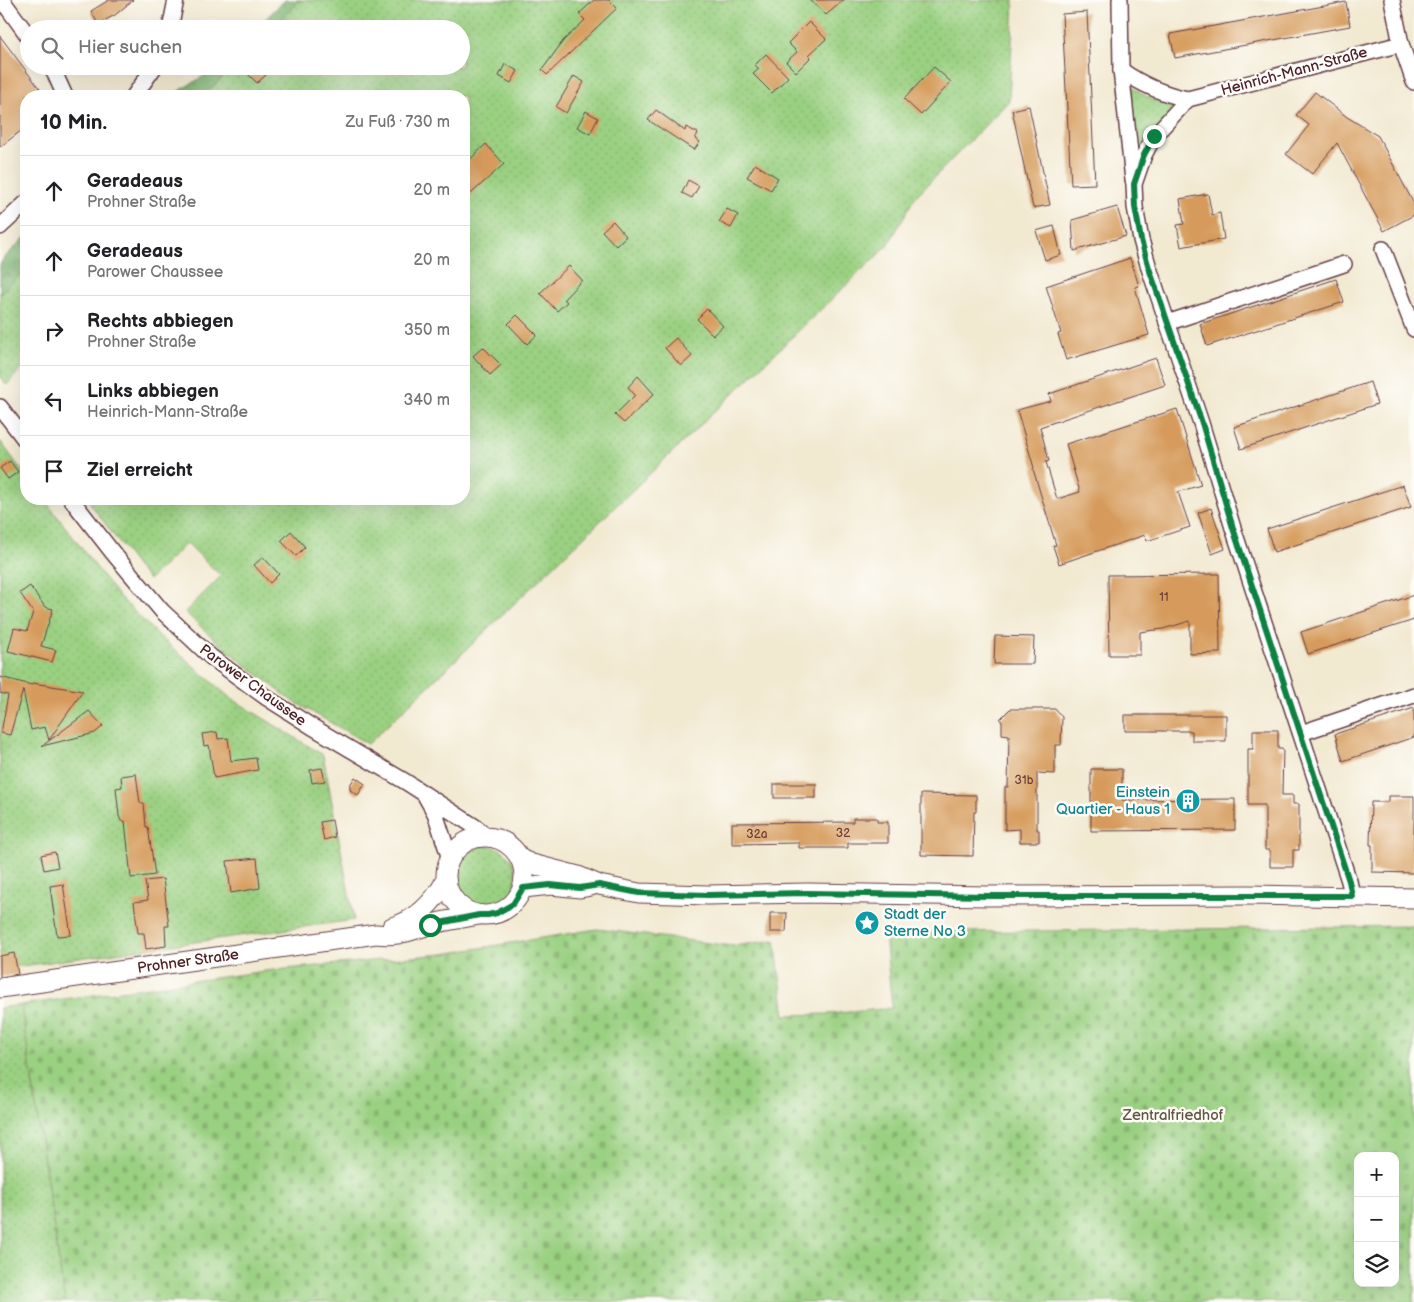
<!DOCTYPE html>
<html lang="de">
<meta charset="utf-8">
<style>
:root{--surface:#fff;--page:#f2f2f2;--text:#202124;--muted:#757577;--line:#e0e0e0}
body{margin:0;font-family:"Balsamiq Sans",sans-serif;background:var(--page);color:var(--text)}
.controls{position:absolute;right:15px;bottom:15px;display:grid;overflow:hidden;border-radius:10px;box-shadow:0 5px 20px #0002}
.controls button{width:45px;height:45px;display:grid;place-items:center;padding:0;border:0;border-bottom:1px solid var(--line);background:var(--surface);color:var(--text);font:25px sans-serif}
.stop{position:absolute;width:15px;height:15px;margin:-11px;border:4px solid #0b8043;border-radius:50%;background:#fff}
.stop.end{background:#0b8043;border-color:#fff;box-shadow:0 1px 5px #0008}
.list{margin:0;padding:0;list-style:none}
h2{display:flex;justify-content:space-between;align-items:center;height:65px;margin:0;padding:0 20px;font-size:21px}
h2 small{font-size:16px;font-weight:400;color:var(--muted)}
.list li{display:grid;grid-template-columns:32px 1fr auto;gap:15px;align-items:center;box-sizing:border-box;height:70px;padding:0 20px;border-top:1px solid var(--line)}
.list b{display:block;font-size:19px;white-space:nowrap}
.list p{margin:0;font-size:16px;white-space:nowrap;color:var(--muted)}
.list em{font-size:16px;font-style:normal;color:var(--muted)}
.icon{flex:none;width:28px;height:28px;fill:none;stroke:currentColor;stroke-width:2;stroke-linecap:round;stroke-linejoin:round}
.map{position:relative;flex:none;width:1414px;height:1302px;overflow:hidden}
.search{position:absolute;background:var(--surface);box-shadow:0 5px 20px #0002;left:20px;top:20px;width:450px;height:55px;display:flex;align-items:center;gap:12px;box-sizing:border-box;padding:0 18px;border-radius:28px;color:var(--muted);font-size:19px}
.panel{position:absolute;background:var(--surface);box-shadow:0 5px 20px #0002;left:20px;top:90px;width:450px;height:415px;border-radius:20px}
.map>svg:first-child{display:block}
</style>
<div class="map">
<svg width="1414" height="1302" viewBox="0 0 1414 1302">
<defs>
<pattern id="green-dots" width="8" height="8" patternUnits="userSpaceOnUse" patternTransform="scale(1.25)"><rect width="8" height="8" fill="#9ad081"/><path d="M2 2h.1M6 6h.1" fill="none" stroke="#86b270" stroke-width="1.8" stroke-linecap="round"/></pattern>
<pattern id="forest-crowns" width="20" height="18" patternUnits="userSpaceOnUse" patternTransform="scale(1.25)"><rect width="20" height="18" fill="#7bb26f"/><path d="M2 6a3 3 0 1 1 6 0M12 15a3 3 0 1 1 6 0" fill="none" stroke="#67905b"/></pattern>
<pattern id="cemetery-stones" width="16" height="16" patternUnits="userSpaceOnUse" patternTransform="scale(1.25)"><rect width="16" height="16" fill="#9ad081"/><path d="M2 7V4a2 2 0 0 1 4 0v3zM10 15v-3a2 2 0 0 1 4 0v3z" fill="#86b270"/></pattern>
</defs>
<rect width="100%" height="100%" fill="#fdfcf7"/>
<filter id="ink" filterUnits="userSpaceOnUse"><feTurbulence type="fractalNoise" baseFrequency=".02" numOctaves="2"/><feDisplacementMap in="SourceGraphic" scale="10" xChannelSelector="R" yChannelSelector="G"/><feConvolveMatrix kernelMatrix="1 2 1 2 8 2 1 2 1" color-interpolation-filters="sRGB"/></filter>
<filter id="wash" filterUnits="userSpaceOnUse"><feTurbulence type="fractalNoise" baseFrequency=".0096" numOctaves="4" result="noise"/><feDisplacementMap in="SourceGraphic" scale="20" xChannelSelector="R" yChannelSelector="G"/><feGaussianBlur stdDeviation="1.12" result="paint"/><feColorMatrix in="noise" values="0 0 0 0 0 0 0 0 0 0 0 0 0 0 0 0 0 1.4 0 .05"/><feComposite in="paint" operator="in"/></filter>
<g filter="url(#wash)">
<rect width="100%" height="100%" fill="#f2e9d1"/>
<g fill="url(#green-dots)" stroke="#727856">
<polygon points="301,0 1014,0 1009,101 915,197 888,245 368,744 291,700 224,648 185,612 221,576 187,543 149,580 137,567 87,499 464,499 464,96 203,96 234,66 461,66 461,29 272,29"/>
<path d="M1130,85C1144,97 1157,102 1174,106L1136,162Z"/>
<polygon points="26,269 26,365 25,364 7,385 0,376 0,295"/>
<polygon points="0,441 26,476 26,499 44,499 115,592 158,635 229,697 323,755 354,920 0,969"/>
<circle cx="486" cy="876" r="30"/>
<polygon points="21,1005 65,1302 0,1302 0,1008"/>
</g>
<g fill="url(#forest-crowns)" stroke="#62684d">
<polygon points="285,0 301,0 272,29 255,29"/>
<polygon points="216,66 234,66 203,96 170,96 209,73"/>
<polygon points="26,236 26,269 0,295 0,265 4,258"/>
</g>
<path fill="url(#cemetery-stones)" stroke="#727856" fill-rule="evenodd" d="M1414,926V1302H65L21,1005L265,971L443,954L597,929L733,946L775,940L785,1015L828,1014L892,1008L885,933ZM1358,1156H1395V1283H1358Z"/>
<g id="blocks">
<g fill="#d69b5b">
<polygon points="109,0 133,0 115,15 98,24 91,11"/>
<polygon points="594,0 609,0 617,8 547,75 542,70 563,41 585,20 579,14"/>
<polygon points="810,0 844,0 826,15"/>
<polygon points="1346,2 1350,26 1175,58 1170,34"/>
<polygon points="1087,12 1095,184 1071,185 1062,14"/>
<polygon points="809,22 826,39 809,55 811,57 796,72 786,62 797,52 788,43"/>
<polygon points="0,36 45,96 26,96 26,127 0,147"/>
<polygon points="766,54 788,77 772,93 753,74 759,69 755,65"/>
<polygon points="505,64 518,71 511,83 499,76"/>
<polygon points="256,66 266,75 257,83 248,74"/>
<polygon points="934,67 951,82 921,115 904,99"/>
<polygon points="574,76 584,82 566,113 556,107"/>
<polygon points="1315,92 1347,117 1378,136 1414,204 1414,215 1384,231 1337,143 1312,174 1286,154 1309,125 1296,115"/>
<polygon points="1029,106 1050,205 1033,208 1012,110"/>
<polygon points="656,110 685,131 686,127 698,133 695,139 700,142 694,150 648,120"/>
<polygon points="586,111 598,118 590,134 577,127"/>
<polygon points="486,144 504,164 464,200 464,165"/>
<polygon points="755,164 778,178 771,190 747,177"/>
<polygon points="688,180 699,186 692,198 682,193"/>
<polygon points="1208,194 1212,215 1220,213 1224,239 1181,247 1177,225 1184,224 1180,199"/>
<polygon points="1117,207 1126,236 1074,251 1072,220"/>
<polygon points="727,209 738,215 731,228 719,222"/>
<polygon points="613,221 626,236 616,246 602,231"/>
<polygon points="1054,226 1061,255 1045,260 1036,231"/>
<polygon points="1130,258 1139,286 1135,287 1149,335 1066,360 1058,334 1061,333 1046,286"/>
<polygon points="569,266 582,280 564,299 567,302 557,311 540,293"/>
<polygon points="1336,279 1344,302 1207,346 1200,324"/>
<polygon points="707,309 723,326 713,335 697,319"/>
<polygon points="517,315 537,335 527,344 508,324"/>
<polygon points="676,338 692,356 681,366 665,348"/>
<polygon points="483,347 501,365 490,375 473,356"/>
<polygon points="1156,358 1165,385 1040,427 1049,461 1046,462 1057,499 1080,492 1066,444 1177,409 1201,485 1178,492 1190,527 1147,541 1145,535 1059,564 1053,546 1056,545 1033,469 1034,468 1017,410 1051,401 1049,394"/>
<polygon points="638,376 654,394 624,423 615,415 635,395 628,387"/>
<polygon points="1370,382 1377,404 1241,449 1234,427"/>
<polygon points="10,461 18,472 8,479 0,468"/>
<polygon points="1403,485 1411,507 1274,552 1267,529"/>
<polygon points="1211,508 1225,549 1212,554 1198,513"/>
<polygon points="291,531 305,547 296,556 281,541"/>
<polygon points="263,557 279,574 270,583 254,565"/>
<polygon points="1219,574 1220,653 1190,654 1190,621 1163,629 1140,632 1140,655 1109,655 1108,575"/>
<polygon points="30,586 45,607 53,609 41,646 56,650 52,662 8,651 14,628 27,631 33,612 20,593"/>
<polygon points="1414,595 1414,620 1308,654 1301,632"/>
<polygon points="995,636 1034,637 1033,664 994,664"/>
<polygon points="0,677 32,685 33,683 83,691 49,740 45,727 31,730 23,690 10,735 1,733 8,695 0,693"/>
<polygon points="1414,708 1414,737 1343,761 1335,734"/>
<polygon points="1010,709 1055,709 1062,717 1061,745 1055,745 1055,774 1037,773 1037,830 1039,830 1039,842 1020,842 1020,829 1005,830 1005,787 1008,787 1009,735 1002,734 1002,722 1000,719"/>
<polygon points="89,711 103,726 95,733 42,746"/>
<polygon points="1125,715 1226,715 1226,741 1192,741 1192,731 1125,731"/>
<polygon points="1253,730 1278,730 1278,749 1283,749 1282,795 1293,795 1293,804 1299,804 1299,850 1293,850 1293,867 1270,867 1270,850 1265,850 1265,805 1248,805 1248,749 1253,749"/>
<polygon points="217,732 218,739 228,738 231,761 256,758 258,770 214,778 209,745 204,746 202,734"/>
<polygon points="322,768 325,781 312,783 310,770"/>
<polygon points="1091,769 1122,769 1122,800 1235,799 1235,830 1091,831"/>
<polygon points="136,774 140,803 144,803 146,827 148,827 155,875 131,878 125,821 121,821 119,816 116,788 122,787 121,776"/>
<polygon points="355,777 365,784 358,795 350,790 350,785"/>
<rect x="774" y="784" width="42" height="14"/>
<polygon points="921,794 976,795 976,812 974,812 973,856 921,855"/>
<polygon points="1388,796 1414,796 1414,873 1372,872 1372,845 1370,845 1371,802 1388,802"/>
<polygon points="853,818 877,818 877,822 888,822 888,843 848,843 848,848 799,848 799,843 732,844 732,823 853,822"/>
<polygon points="332,820 335,837 324,840 320,822"/>
<polygon points="55,852 58,867 44,870 41,855"/>
<polygon points="257,858 260,888 231,893 227,861"/>
<polygon points="163,879 169,926 165,926 166,946 146,949 144,933 138,933 134,902 148,900 145,881"/>
<polygon points="63,884 71,935 57,936 50,886"/>
<polygon points="770,913 787,913 786,932 770,932"/>
<polygon points="14,953 18,974 0,977 0,956"/>
</g>
</g>
</g>
<g filter="url(#ink)">
<use href="#blocks" fill-opacity="0" stroke="#633d44" stroke-width="1"/>
<g fill="none" stroke-linecap="round" stroke-linejoin="round">
<defs>
<g id="minor">
<polyline points="2,0 29,37"/>
<polyline points="1120,0 1121,70 1133,180"/>
<polyline points="1392,0 1401,44 1414,82"/>
<polyline points="170,29 176,0"/>
<polyline points="50,66 55,74 65,96"/>
<path d="M1121,70C1142,85 1162,94 1188,99"/>
<polyline points="134,96 155,66"/>
<polyline points="0,227 26,203"/>
<polyline points="1383,249 1414,329"/>
<polyline points="1167,323 1344,264"/>
<polyline points="0,407 26,441"/>
<polyline points="71,499 113,553 162,611 211,657 267,698 311,726 406,782 477,828 487,837"/>
<polyline points="1301,733 1414,695"/>
<polyline points="426,797 435,813 450,859"/>
<polyline points="1352,895 1349,881 1233,528 1201,423 1149,268 1141,240 1135,207 1134,184 1144,155 1154,136 1188,99 1401,44"/>
</g>
<g id="major">
<circle cx="485" cy="876" r="39"/>
<polyline points="520,859 532,864 578,876 599,885 639,893 708,895 807,893 988,896 1246,895 1414,898"/>
<polyline points="523,888 551,885 580,888 591,886"/>
<path d="M392,927C417,920 434,902 446,880"/>
<path d="M0,988L376,934C401,937 410,930 433,924C448,920 464,918 479,915"/>
</g>
</defs>
<use href="#minor" stroke="#633d44" stroke-width="18"/>
<use href="#major" stroke="#633d44" stroke-width="21"/>
<use href="#minor" stroke="#fff" stroke-width="15"/>
<use href="#major" stroke="#fff" stroke-width="19"/>
</g>
</g>
<g fill="none" stroke-linecap="round" stroke-linejoin="round" filter="url(#ink)">
<polyline stroke="#0b8043" stroke-width="6" points="430,925 479,915 488,915 497,913 513,904 523,888 550,885 580,888 599,885 639,893 708,895 807,893 988,896 1352,896 1349,881 1233,528 1202,423 1149,268 1141,240 1135,207 1134,184 1144,155 1154,136"/>
</g>
<defs>
<symbol id="building-disc" viewBox="-11 -11 22 22"><circle r="9.5" fill="#0f9aa8" stroke="#fdfcf7"/><path d="M-4-6H4V6H1V3H-1V6H-4ZM-2.5-4.3h1.7v1.8h-1.7ZM.8-4.3h1.7v1.8H.8ZM-2.5-1h1.7V.8h-1.7ZM.8-1h1.7V.8H.8Z" fill="#fff"/></symbol>
<symbol id="sight-disc" viewBox="-11 -11 22 22"><circle r="9.5" fill="#0f9aa8" stroke="#fdfcf7"/><path d="M0-6L1.8-2.2L6-1.7L2.9 1.2L3.7 5.4L0 3.3L-3.7 5.4L-2.9 1.2L-6-1.7L-1.8-2.2Z" fill="#fff"/></symbol>
</defs>
<g fill-rule="evenodd">
<use href="#building-disc" x="1174" y="787" width="28" height="28"/>
<use href="#sight-disc" x="853" y="909" width="28" height="28"/>
</g>
<g text-anchor="middle" stroke-width="5" stroke-linejoin="round" paint-order="stroke">
<g font-size="12" fill="#6d3e37">
<text x="1164" y="601">11</text>
<text x="1024" y="784">31b</text>
<text x="843" y="837">32</text>
<text x="757" y="838">32a</text>
</g>
<g font-size="15" fill="#4a1f2b" stroke="#fdfcf7">
<text transform="translate(1294 71) rotate(-15)" y="5">Heinrich-Mann-Straße</text>
<text transform="translate(253 685) rotate(36)" y="5">Parower Chaussee</text>
<text transform="translate(188 961) rotate(-8)" y="5">Prohner Straße</text>
</g>
<g font-size="15" fill="#0d838f" stroke="#fdfcf7" text-anchor="end">
<text x="1170" y="797">Einstein<tspan x="1170" dy="17">Quartier - Haus 1</tspan></text>
<text x="884" y="919" text-anchor="start">Stadt der<tspan x="884" dy="17">Sterne No 3</tspan></text>
</g>
<g font-size="15" fill="#625445" stroke="#fdfcf7">
<text x="1173" y="1120">Zentralfriedhof</text>
</g>
</g>
</svg>
<div class="controls">
<button>+</button>
<button>−</button>
<button><svg class="icon" aria-label="layers" viewBox="0 0 24 24"><path d="M12 4l9 5-9 5-9-5zM3 14l9 5 9-5"/></svg></button>
</div>
<div class="stop" style="left:430px;top:925px"></div>
<div class="stop end" style="left:1154px;top:136px"></div>
<div class="search"><svg class="icon" aria-label="search" viewBox="0 0 24 24"><circle cx="10" cy="10" r="6"/><path d="M15 15l6 6"/></svg>Hier suchen</div>
<section class="panel">
<h2>10 Min.<small>Zu Fuß · 730 m</small></h2>
<ul class="list">
<li><svg class="icon" aria-label="ahead" viewBox="0 0 24 24"><path d="M12 20V5M6 11l6-6 6 6"/></svg><div><b>Geradeaus</b><p>Prohner Straße</p></div><em>20 m</em></li>
<li><svg class="icon" aria-label="ahead" viewBox="0 0 24 24"><path d="M12 20V5M6 11l6-6 6 6"/></svg><div><b>Geradeaus</b><p>Parower Chaussee</p></div><em>20 m</em></li>
<li><svg class="icon" aria-label="right" viewBox="0 0 24 24"><path d="M7 20v-9h11M14 6l5 5-5 5"/></svg><div><b>Rechts abbiegen</b><p>Prohner Straße</p></div><em>350 m</em></li>
<li><svg class="icon" aria-label="left" viewBox="0 0 24 24"><path d="M17 20v-9H6M10 6l-5 5 5 5"/></svg><div><b>Links abbiegen</b><p>Heinrich-Mann-Straße</p></div><em>340 m</em></li>
<li><svg class="icon" aria-label="arrive" viewBox="0 0 24 24"><path d="M6 21V4h12l-3 4 3 4H6"/></svg><div><b>Ziel erreicht</b></div></li>
</ul>
</section>
</div>
